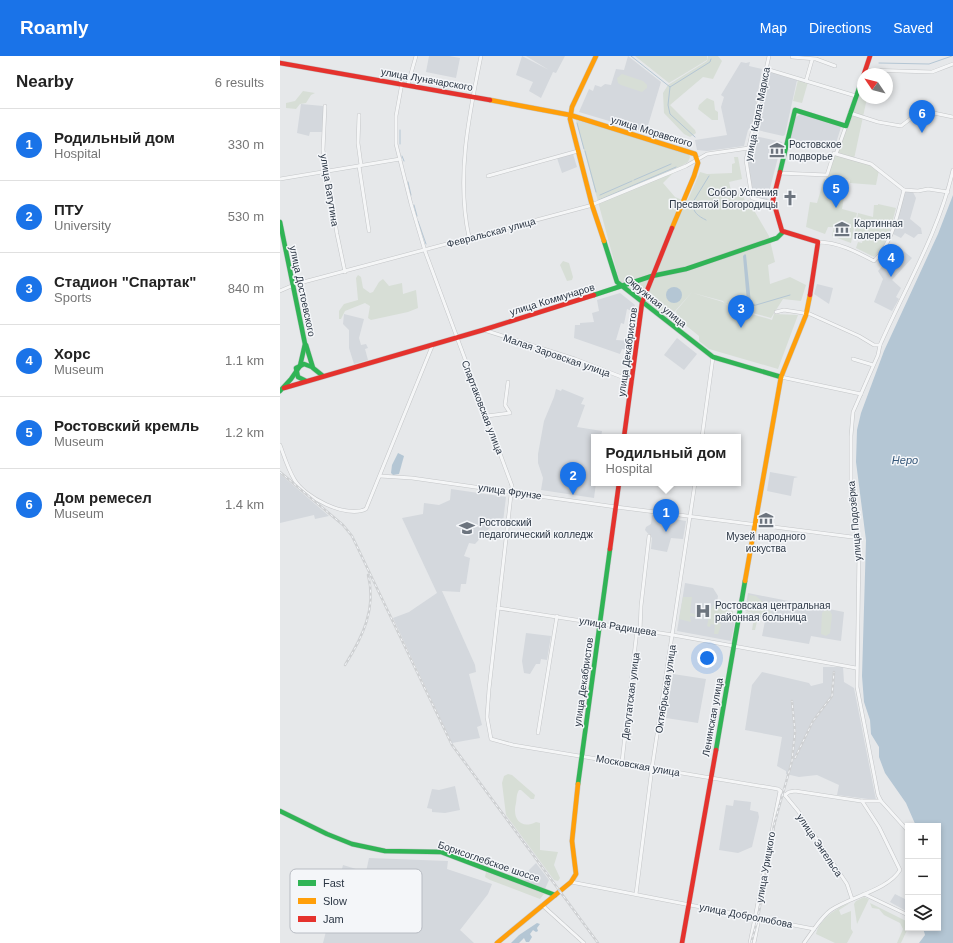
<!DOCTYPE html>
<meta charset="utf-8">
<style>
:root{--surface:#fff;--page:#f6f6f6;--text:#222;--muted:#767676;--line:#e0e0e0;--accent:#1a73e8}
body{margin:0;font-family:Helvetica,sans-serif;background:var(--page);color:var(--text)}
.controls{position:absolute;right:12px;bottom:12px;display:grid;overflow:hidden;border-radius:0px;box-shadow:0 2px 6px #0003}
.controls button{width:36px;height:36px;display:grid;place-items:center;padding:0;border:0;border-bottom:1px solid var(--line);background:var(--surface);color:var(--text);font:20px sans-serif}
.compass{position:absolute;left:577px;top:12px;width:36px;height:36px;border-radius:50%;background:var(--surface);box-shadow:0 2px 6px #0003;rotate:305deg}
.you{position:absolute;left:427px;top:602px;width:14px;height:14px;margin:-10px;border:3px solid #fff;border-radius:50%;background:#1a73e8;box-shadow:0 0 0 6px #1a73e833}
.badge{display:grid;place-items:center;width:26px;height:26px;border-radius:50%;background:var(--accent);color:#fff;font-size:13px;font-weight:700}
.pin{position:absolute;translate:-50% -33px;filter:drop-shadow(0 1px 2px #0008)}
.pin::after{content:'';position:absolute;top:21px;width:14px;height:12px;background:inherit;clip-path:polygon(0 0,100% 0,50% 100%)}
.popup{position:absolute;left:311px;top:378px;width:150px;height:52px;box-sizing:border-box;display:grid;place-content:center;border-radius:0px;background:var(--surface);filter:drop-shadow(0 1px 3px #0005);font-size:13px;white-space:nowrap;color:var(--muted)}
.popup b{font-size:15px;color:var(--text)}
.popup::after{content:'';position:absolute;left:50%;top:100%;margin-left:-8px;border:8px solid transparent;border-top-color:var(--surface)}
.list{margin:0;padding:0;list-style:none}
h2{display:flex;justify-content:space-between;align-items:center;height:52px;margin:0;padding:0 16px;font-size:17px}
h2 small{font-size:13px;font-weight:400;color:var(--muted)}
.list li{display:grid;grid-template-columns:26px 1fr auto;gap:12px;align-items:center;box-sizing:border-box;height:72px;padding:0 16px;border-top:1px solid var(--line)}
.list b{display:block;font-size:15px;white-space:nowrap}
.list p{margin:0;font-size:13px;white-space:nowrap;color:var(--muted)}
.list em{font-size:13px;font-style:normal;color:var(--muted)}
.icon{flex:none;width:22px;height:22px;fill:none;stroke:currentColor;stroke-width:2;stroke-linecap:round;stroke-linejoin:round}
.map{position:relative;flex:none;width:673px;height:887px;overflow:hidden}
header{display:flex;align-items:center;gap:24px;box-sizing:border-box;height:56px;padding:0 20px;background:var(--accent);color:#fff}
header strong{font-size:19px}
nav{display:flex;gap:22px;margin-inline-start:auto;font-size:14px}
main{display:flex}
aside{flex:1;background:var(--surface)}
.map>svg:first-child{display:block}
</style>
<header>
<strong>Roamly</strong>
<nav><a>Map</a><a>Directions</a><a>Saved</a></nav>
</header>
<main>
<aside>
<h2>Nearby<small>6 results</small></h2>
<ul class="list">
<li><span class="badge">1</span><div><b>Родильный дом</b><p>Hospital</p></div><em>330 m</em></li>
<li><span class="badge">2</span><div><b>ПТУ</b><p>University</p></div><em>530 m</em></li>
<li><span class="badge">3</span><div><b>Стадион &quot;Спартак&quot;</b><p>Sports</p></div><em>840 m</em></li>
<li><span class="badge">4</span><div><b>Хорс</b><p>Museum</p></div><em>1.1 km</em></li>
<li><span class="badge">5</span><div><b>Ростовский кремль</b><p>Museum</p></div><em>1.2 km</em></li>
<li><span class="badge">6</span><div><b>Дом ремесел</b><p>Museum</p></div><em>1.4 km</em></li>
</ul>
</aside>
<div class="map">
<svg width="673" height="887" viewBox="0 0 673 887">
<rect width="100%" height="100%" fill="#e6e8ea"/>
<g fill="#d4d8dd">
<polygon points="149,0 169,0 180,2 176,22 146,16"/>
<polygon points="242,0 269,14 246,0 285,0 276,17 273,16 261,42 249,35 253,26 236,19"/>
<polygon points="348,0 381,26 366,76 299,56 309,33 313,35 315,29 321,31 325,28 331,29 336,13 344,14"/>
<polygon points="461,6 466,7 470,6 469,10 482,13 472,70 468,74 464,90 427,95 417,94 415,84 447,79 441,51 444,41 441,39"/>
<polygon points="488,15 517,24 505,79 503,80 477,74 476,72"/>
<polygon points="21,48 43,50 43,76 30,76 29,80 17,77"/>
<polygon points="520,58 561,71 554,94 509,82 515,62"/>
<polygon points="475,80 502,86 487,144 473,141 468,104"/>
<polygon points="293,98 297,111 282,117 277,102"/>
<polygon points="625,135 633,136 636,142 630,163 641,172 642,178 638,178 634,182 625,177 621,182 613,178"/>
<polygon points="620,192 632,202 612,224 621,232 616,241 619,243 612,255 594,246 603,223 598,215 611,201 609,199 613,194 616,196"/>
<polygon points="537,228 553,232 549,248 534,238"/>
<polygon points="340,237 355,249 352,255 347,253 344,268 341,267 336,284 352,285 351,294 342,293 340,298 294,282 295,269 300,269 300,267 314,266 312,257 319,255 317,244"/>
<polygon points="64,258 84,263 79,282 81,289 86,288 88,292 85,293 88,304 74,308 69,292 69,274 63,268"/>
<polygon points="397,282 417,298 404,314 384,299"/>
<polygon points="276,333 281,335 282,333 304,342 301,348 305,349 297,371 322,375 321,381 314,381 314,427 316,427 314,442 261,434 263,422 258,407 258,398 264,365 274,341"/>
<polygon points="490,416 518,421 514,422 511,440 487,435"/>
<polygon points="0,418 49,460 35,463 34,459 0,467"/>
<polygon points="171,433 226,441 223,466 215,466 195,488 189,487 184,500 190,502 186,528 181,528 180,536 162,535 195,609 196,616 189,618 202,669 197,671 200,682 172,687 113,562 129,556 157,537 122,462 143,458 144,447 159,449 170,444"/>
<polygon points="372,459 406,465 403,483 391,482 387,496 371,493 372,482 365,474 366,471 371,468"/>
<polygon points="405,527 433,532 438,540 436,552 456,559 451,585 397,575"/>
<polygon points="468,537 564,556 561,585 531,580 529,588 482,580 486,560 465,555"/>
<polygon points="246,577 271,580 267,604 261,603 260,608 256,608 250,618 244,617 242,605"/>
<polygon points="543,611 563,611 564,626 574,632 596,744 557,739 559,729 537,719 519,721 506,718 506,715 497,710 502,681 465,674 472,629 482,616 529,627 531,630 543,627"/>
<polygon points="393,618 426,623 418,667 386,662"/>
<polygon points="175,730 180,754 165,757 152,756 152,753 147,752 152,733 159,734"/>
<polygon points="454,744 471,746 470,754 478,756 479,761 472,791 458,797 439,794 446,749 453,750"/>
<polygon points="89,802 168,805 167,813 212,828 208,838 180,874 194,887 43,887 63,809 86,816"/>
<polygon points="256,807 269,824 265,833 244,825 249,814"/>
<polygon points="615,838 625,843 628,839 628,851 626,855 610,846"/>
</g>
<g fill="#d7ded6">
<polygon points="355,0 427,0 427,4 389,27"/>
<polygon points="428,0 438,0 442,5 433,23 423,21 390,49 415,74 416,77 410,81 404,78 384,57 383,37 388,29 427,5"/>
<polygon points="342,18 363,25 367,29 367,32 362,36 341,29 338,27 337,22"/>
<polygon points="583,21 583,42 587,42 574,103 591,108 599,114 596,129 570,127 570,124 564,123 564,125 546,123 554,97 556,98"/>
<polygon points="518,24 528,26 522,47 513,45"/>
<polygon points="23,35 35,37 31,39 26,47 20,48 16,53 6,52 6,47 15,45"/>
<polygon points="427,42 434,45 435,54 438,56 438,64 432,64 418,53 419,49"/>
<path d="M296,64L408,97L410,101L408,106L398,112L383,127L395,141L407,146L420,116L427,118L452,117V108L455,107L454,101H458L462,123L449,126L452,139L462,137L465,145L468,144L489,180L495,206L488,209L490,228L510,221L526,229L521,245L503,243L491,262L454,252L453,250L445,248L443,245L413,237L443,246C449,253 480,260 492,264L494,258L518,259L498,313L429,293L419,285V280L398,263L396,255L412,236L387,264L341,231Z"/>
<polygon points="544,123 546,124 545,132 565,135 562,153 577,157 571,187 552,180 554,171 548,171 545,178 526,171 530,146 537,147"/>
<path d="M598,148L616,152C611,170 609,187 594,201L576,192L578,186L582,187L584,178L580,177L578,183L574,181L578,157L593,161L594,149H598Z"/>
<polygon points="283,205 289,207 293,221 292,224 287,225 280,209"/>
<polygon points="78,219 81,221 83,232 90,237 93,236 99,226 103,223 109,230 122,227 123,238 136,234 138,252 128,256 91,264 88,262 90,250 85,247 65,255 61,263 59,263 59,255 64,248 78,244 76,222"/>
<polygon points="469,539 476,540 485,548 486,553 491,556 490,562 484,560 483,562 478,561 475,574 472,574 474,562 465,560 466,556 484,559 466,555"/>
<polygon points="403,541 412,541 410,557 416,558 415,561 410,560 411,566 399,563"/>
<polygon points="436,545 447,549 446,554 453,555 453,559 445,557 443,564 438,566 441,569 438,578 434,578 435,569 431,568 430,571 427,570 430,555"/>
<polygon points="545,554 550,555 552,559 550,577 546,580 541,578 542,557"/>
<path d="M228,718L232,719L255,739L254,743H251L241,734H239C236,739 237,742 236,747C232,762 240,774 256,766L260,767V794L278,796L274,809L280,822L278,825L274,824L226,759L222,727L224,720Z"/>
<polygon points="206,816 247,830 264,838 260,843 210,824 205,821"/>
<polygon points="584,841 589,843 577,868 574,848 576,845"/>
<path d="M570,847L559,854L561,859L571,855V873L573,876L567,887H555L536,878C539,864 557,851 570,847Z"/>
<polygon points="590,847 628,866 628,872 621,887 615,887 617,887 623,873 620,867 604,859 599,853 592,852"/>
</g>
<g fill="#b4c6d4">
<polygon points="673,139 673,887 639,887 645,879 643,872 658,872 658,770 636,770 626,747 605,717 599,701 599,691 591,678 590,664 584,646 582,620 586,484 576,406 577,374 581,357 604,295 658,178"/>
<polygon points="465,198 466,199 471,247 476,249 473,251 467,246 463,200"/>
<circle cx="394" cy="239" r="8"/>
<polygon points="118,397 124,400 119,418 113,419 111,417 112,409"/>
<polygon points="257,867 260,868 257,872 258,875 256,876 253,874 250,878 252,881 249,886 246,886 244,882 239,887 231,887 239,879"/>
</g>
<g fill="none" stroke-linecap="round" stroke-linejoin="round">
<g stroke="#b4c6d4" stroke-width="1">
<polyline points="351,0 390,31 430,6 431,3"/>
<polyline points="599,7 649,8 672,0"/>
<polyline points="390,31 388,49 390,58 415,81"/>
<polyline points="297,67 304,93"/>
<polyline points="120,74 120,88"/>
<polyline points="305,95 316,136"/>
<polyline points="122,100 124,105"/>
<polyline points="354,124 391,108"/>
<polyline points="128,126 131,139"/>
<polyline points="320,139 352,125"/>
<polyline points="319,144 396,111"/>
<polyline points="134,149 137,160"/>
<path d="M426,164C418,160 412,156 413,146L429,120"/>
<polyline points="138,165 146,188"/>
<polyline points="476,249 510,239"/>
</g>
<defs>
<g id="street">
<polyline points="489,0 466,104 472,142 493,147"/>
<polyline points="512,1 536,3 555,10"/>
<polyline points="486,13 576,40"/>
<polyline points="586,14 652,16 673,8"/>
<polyline points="526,25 532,4"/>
<polyline points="122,27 116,60 116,88 131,148 145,195 232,430 209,633 207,661 211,683 233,689 498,733 504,738 518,755 567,828 572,843"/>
<polyline points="128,28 136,0"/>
<polyline points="45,50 43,94 57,178 65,216"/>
<polyline points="570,57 598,66 621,70 638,57 649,56 673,61"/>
<polyline points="79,59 78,87 81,109"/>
<polyline points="79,110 89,175"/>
<polyline points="499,117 547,119 554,97"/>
<polyline points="208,120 298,95"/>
<polyline points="0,123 120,103"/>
<polyline points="624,134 638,135 648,133 668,136"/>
<path d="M189,181C176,121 189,59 201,0"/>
<path d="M538,186C558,186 577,196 594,205C613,186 617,159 624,134L591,108L556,98L566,70"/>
<polyline points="0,235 16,228 309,150 406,110 427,98 469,92"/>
<polyline points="496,256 504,254 530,258 579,280 594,289 600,289"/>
<polyline points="204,274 295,303 352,325"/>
<polyline points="573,303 593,309"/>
<polyline points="501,321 581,338"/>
<polyline points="207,360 230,357 225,349 228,326"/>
<polyline points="422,381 433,301"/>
<path d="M0,389C4,400 8,413 14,423C23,441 67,463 86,453L153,288"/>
<polyline points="100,420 132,422 336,451 572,481"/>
<polyline points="218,552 393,579 576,612"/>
<polyline points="360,575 361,550 369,480"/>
<polyline points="258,677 277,560"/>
<polyline points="342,706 357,574"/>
<polyline points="505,739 509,736 515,735 581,745 601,745"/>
<path d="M628,775L601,745L598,739L577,631L579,495L571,437V380L573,356L598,299L600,289C625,232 659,176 673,114"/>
<path d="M291,826L534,873C539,866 544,859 551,854C570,841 608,834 620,814L599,771L582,745"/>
<polyline points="356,838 372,712 415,427"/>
<polyline points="584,838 628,859"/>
<polyline points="262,849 304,887"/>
<polyline points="470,887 500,735"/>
<polyline points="474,887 479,862"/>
<polyline points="524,887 534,873"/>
</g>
<g id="fast">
<polyline points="500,116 515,54 566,70 583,21"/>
<polyline points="0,166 25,288 20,310 11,323 0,335"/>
<polyline points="324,185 337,226 433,301 501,321"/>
<polyline points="314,239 372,220 406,213 497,182 503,176"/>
<polyline points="26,289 33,312 43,320"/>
<polyline points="26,325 18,321 16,312 24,308 32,311"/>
<polyline points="436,694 465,525"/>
<polyline points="298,728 330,493"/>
<polyline points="0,755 47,778 72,788 105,795 161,796 275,839"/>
</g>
<g id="slow">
<polyline points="316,0 292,51 290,63 312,149 324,185"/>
<polyline points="210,44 290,59 415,98 418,107 414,120 392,172"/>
<polyline points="465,525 501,321 526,259 530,239"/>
<polyline points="217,887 291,826 296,818 292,785 298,728"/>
</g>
<g id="jam">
<polyline points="0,7 210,44"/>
<polyline points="584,18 590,0"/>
<polyline points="500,116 493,144 502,175 538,186 530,239"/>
<polyline points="4,332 203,274 314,239"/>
<polyline points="344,381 362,247 392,172"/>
<polyline points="330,493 339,427"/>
<polyline points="402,887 436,694"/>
</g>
</defs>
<use href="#street" stroke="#c4c6c8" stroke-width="4"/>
<use href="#fast" stroke="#c4c6c8" stroke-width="5.5"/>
<use href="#slow" stroke="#c4c6c8" stroke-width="5.5"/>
<use href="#jam" stroke="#c4c6c8" stroke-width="5.5"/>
<use href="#street" stroke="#f5f6f7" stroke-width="3"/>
<use href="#fast" stroke="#30b455" stroke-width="4.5"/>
<use href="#slow" stroke="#ff9f0a" stroke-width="4.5"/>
<use href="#jam" stroke="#e5322d" stroke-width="4.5"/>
<defs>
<g id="rail">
<polyline points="0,416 63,469 72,480 172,689 318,887"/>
<path d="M65,609C82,582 97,552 88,519"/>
<polyline points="515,702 533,665 552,640 554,616"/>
<polyline points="471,887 478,862 494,769 512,705 515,676 512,645"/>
</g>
</defs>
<use href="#rail" stroke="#ced0d2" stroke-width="2.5"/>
<use href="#rail" stroke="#f4f6f9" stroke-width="1" stroke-dasharray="3" stroke-linecap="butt"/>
</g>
<defs>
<symbol id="museum-bare" viewBox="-9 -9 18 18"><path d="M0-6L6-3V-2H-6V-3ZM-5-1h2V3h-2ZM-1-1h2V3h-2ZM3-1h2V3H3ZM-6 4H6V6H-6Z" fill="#6c747e" stroke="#f4f6f9" stroke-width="2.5" paint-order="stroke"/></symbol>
<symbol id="church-bare" viewBox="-9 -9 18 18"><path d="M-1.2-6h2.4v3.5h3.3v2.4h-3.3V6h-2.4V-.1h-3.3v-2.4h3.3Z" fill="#6c747e" stroke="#f4f6f9" stroke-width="2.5" paint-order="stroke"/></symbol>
<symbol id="university-bare" viewBox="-9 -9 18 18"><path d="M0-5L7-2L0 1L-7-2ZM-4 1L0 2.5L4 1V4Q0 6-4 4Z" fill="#6c747e" stroke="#f4f6f9" stroke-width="2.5" paint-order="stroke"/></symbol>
<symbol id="hospital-bare" viewBox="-9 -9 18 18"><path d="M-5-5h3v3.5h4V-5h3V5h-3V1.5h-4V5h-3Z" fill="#6c747e" stroke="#f4f6f9" stroke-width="2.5" paint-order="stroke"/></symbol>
</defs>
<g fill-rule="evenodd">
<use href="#museum-bare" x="486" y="83" width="22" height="22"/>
<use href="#church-bare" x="499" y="131" width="22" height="22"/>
<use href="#museum-bare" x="551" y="162" width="22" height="22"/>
<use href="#museum-bare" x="475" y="453" width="22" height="22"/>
<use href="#university-bare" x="176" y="461" width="22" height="22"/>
<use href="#hospital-bare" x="412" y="544" width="22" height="22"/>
</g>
<g text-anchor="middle" stroke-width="3" stroke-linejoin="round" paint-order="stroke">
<g font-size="10" fill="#2b3644" stroke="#f4f6f9">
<text transform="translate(147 23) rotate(10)" y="4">улица Луначарского</text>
<text transform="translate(477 58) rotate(-79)" y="4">улица Карла Маркса</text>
<text transform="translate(372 75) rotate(17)" y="4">улица Моравского</text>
<text transform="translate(50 134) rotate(81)" y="4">улица Ватутина</text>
<text transform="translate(211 176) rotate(-15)" y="4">Февральская улица</text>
<text transform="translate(23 235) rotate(78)" y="4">улица Достоевского</text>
<text transform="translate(272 243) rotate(-17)" y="4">улица Коммунаров</text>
<text transform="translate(376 245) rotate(39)" y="4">Окружная улица</text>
<text transform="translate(347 296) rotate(-82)" y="4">улица Декабристов</text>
<text transform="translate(277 299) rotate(19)" y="4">Малая Заровская улица</text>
<text transform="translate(203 351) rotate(69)" y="4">Спартаковская улица</text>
<text transform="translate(230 435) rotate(8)" y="4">улица Фрунзе</text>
<text transform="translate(574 465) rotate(-95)" y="4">улица Подозёрка</text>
<text transform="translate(338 570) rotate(9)" y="4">улица Радищева</text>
<text transform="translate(303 626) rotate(-82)" y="4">улица Декабристов</text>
<text transform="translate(385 633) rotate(-81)" y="4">Октябрьская улица</text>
<text transform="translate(350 640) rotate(-83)" y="4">Депутатская улица</text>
<text transform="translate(432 661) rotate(-80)" y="4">Ленинская улица</text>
<text transform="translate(358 709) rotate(10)" y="4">Московская улица</text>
<text transform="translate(540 789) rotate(56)" y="4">улица Энгельса</text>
<text transform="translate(209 805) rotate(19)" y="4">Борисоглебское шоссе</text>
<text transform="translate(485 811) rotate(-80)" y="4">улица Урицкого</text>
<text transform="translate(466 859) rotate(11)" y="4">улица Добролюбова</text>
</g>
<g font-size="10" fill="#2b3644" stroke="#f4f6f9" text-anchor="start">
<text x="509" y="92">Ростовское<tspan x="509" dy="12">подворье</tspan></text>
<text x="498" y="140" text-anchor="end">Собор Успения<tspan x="498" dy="12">Пресвятой Богородицы</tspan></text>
<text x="574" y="171">Картинная<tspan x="574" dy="12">галерея</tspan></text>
<text x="199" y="470">Ростовский<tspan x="199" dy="12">педагогический колледж</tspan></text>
<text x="486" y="484" text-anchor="middle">Музей народного<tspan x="486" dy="12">искуства</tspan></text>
<text x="435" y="553">Ростовская центральная<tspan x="435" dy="12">районная больница</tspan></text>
</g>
<g font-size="11" font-style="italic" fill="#355779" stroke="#f4f6f9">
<text x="625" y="408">Неро</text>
</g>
</g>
<rect x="10" y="813" width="132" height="64" rx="6" fill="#f4f6f9" stroke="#b8bcc3" stroke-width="1"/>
<rect x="18" y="824" width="18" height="6" fill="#30b455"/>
<rect x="18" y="842" width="18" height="6" fill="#ff9f0a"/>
<rect x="18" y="860" width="18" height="6" fill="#e5322d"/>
<g font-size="11" fill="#2b3644">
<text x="43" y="831">Fast</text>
<text x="43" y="849">Slow</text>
<text x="43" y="867">Jam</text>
</g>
</svg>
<div class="controls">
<button>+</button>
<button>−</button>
<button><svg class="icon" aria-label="layers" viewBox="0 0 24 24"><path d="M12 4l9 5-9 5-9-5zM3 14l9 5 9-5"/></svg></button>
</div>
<svg class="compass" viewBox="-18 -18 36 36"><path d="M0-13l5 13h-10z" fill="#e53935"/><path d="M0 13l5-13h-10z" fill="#767676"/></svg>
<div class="you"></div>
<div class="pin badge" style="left:386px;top:476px">1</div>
<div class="popup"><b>Родильный дом</b>Hospital</div>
<div class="pin badge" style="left:293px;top:439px">2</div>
<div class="pin badge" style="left:461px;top:272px">3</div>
<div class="pin badge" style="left:611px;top:221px">4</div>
<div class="pin badge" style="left:556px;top:152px">5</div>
<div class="pin badge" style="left:642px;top:77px">6</div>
</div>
</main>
